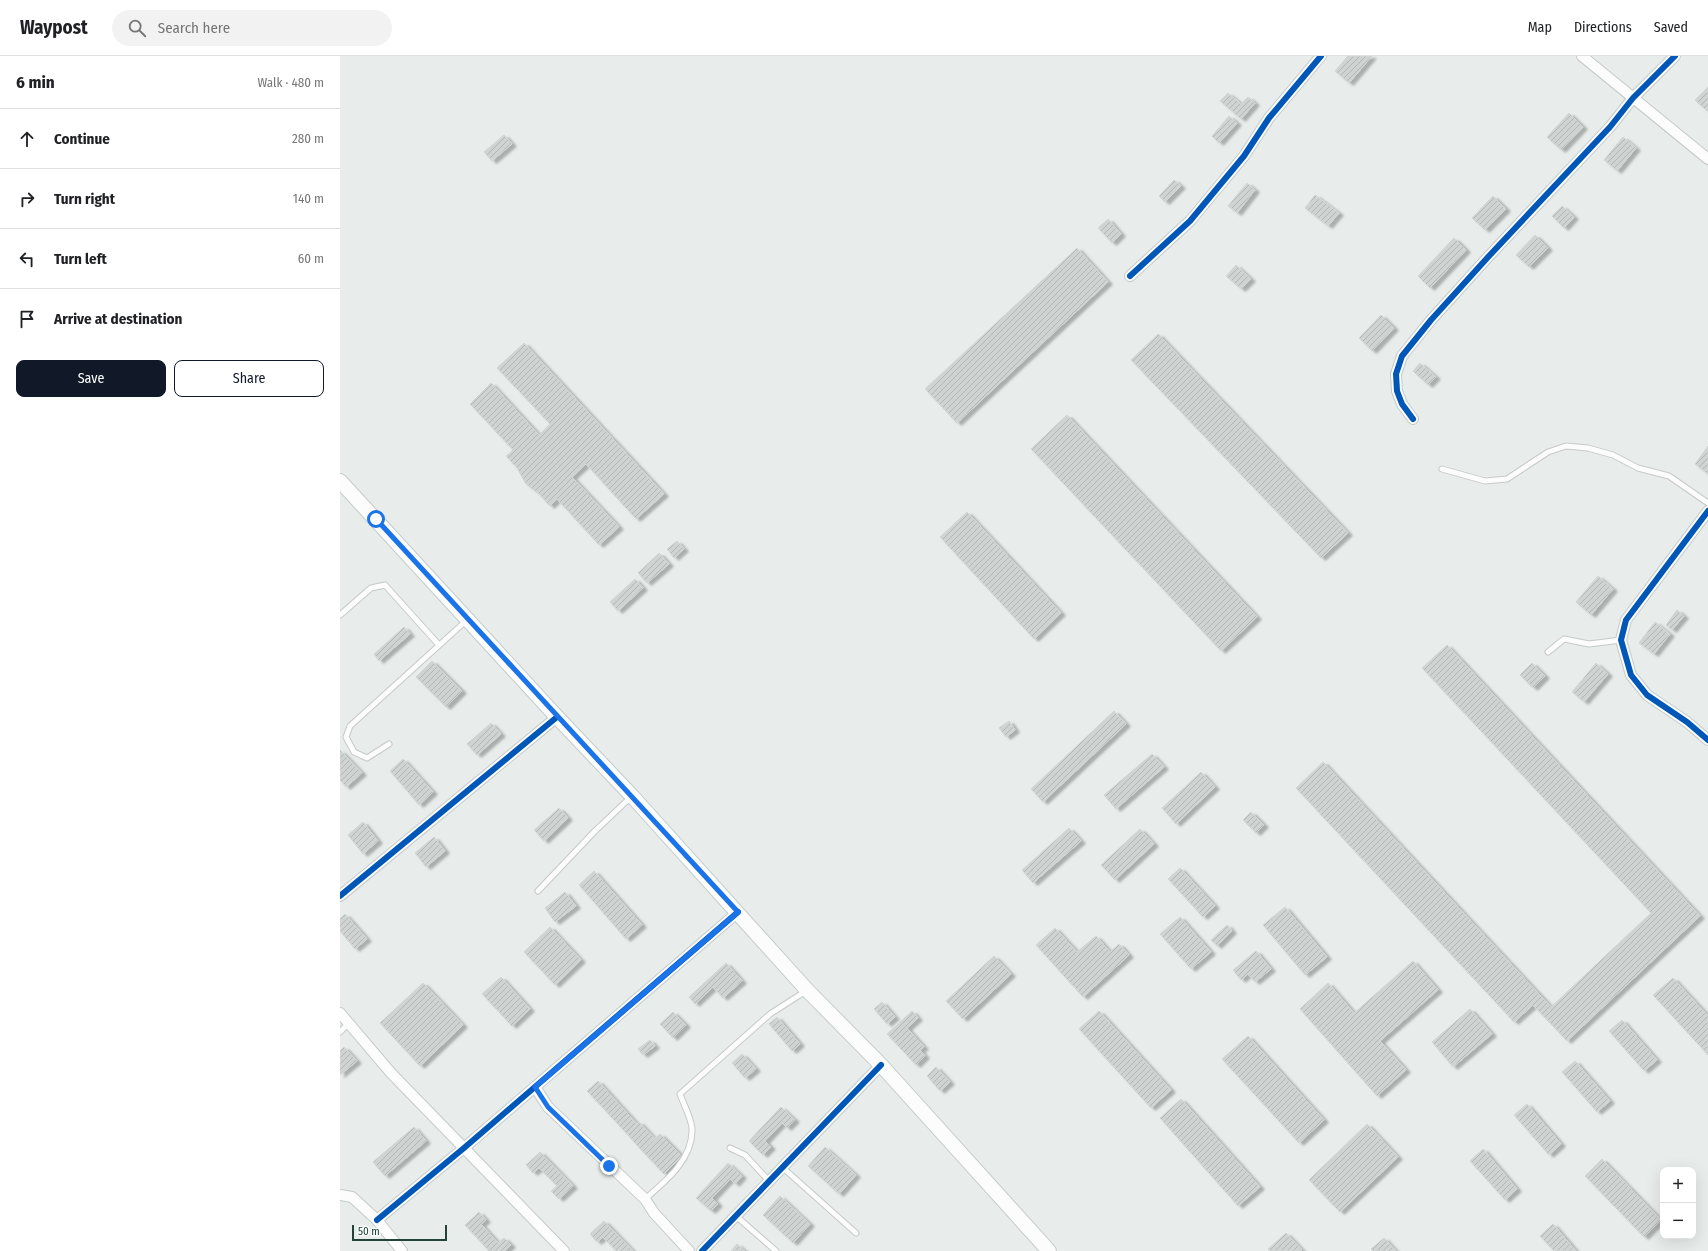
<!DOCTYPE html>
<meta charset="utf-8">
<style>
:root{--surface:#fff;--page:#f2f2f2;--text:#202124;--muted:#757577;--line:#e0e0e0;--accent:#111827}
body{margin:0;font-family:"Fira Sans Condensed",sans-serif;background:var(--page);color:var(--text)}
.controls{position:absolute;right:12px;bottom:12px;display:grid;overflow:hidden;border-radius:8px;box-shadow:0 4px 16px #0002}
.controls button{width:36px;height:36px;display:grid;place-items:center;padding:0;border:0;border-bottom:1px solid var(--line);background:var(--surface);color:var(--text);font:20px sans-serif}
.scale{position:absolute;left:12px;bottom:10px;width:95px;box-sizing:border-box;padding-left:4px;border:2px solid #24423a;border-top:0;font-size:11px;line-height:14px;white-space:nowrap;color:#24423a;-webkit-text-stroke:3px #f7fbf9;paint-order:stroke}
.stop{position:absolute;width:12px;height:12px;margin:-9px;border:3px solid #1a73e8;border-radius:50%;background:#fff}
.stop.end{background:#1a73e8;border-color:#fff;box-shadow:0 1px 4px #0008}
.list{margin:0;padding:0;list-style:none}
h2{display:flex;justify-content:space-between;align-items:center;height:52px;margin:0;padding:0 16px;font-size:17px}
h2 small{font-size:13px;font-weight:400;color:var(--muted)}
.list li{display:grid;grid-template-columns:26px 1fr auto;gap:12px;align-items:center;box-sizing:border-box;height:60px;padding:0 16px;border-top:1px solid var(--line)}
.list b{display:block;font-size:15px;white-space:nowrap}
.list em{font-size:13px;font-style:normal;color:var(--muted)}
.actions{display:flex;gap:8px;padding:12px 16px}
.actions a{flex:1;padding:9px 0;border:1px solid var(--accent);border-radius:8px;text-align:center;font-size:14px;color:var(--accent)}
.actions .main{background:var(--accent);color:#fff}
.icon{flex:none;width:22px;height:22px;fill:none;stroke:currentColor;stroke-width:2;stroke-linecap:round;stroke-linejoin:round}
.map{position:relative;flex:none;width:1368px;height:1195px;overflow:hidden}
header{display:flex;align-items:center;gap:24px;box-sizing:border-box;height:56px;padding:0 20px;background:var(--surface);border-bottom:1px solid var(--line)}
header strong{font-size:19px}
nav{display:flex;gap:22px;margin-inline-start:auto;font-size:14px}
.search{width:280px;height:36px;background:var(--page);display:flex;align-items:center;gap:10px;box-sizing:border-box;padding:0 14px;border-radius:22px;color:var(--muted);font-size:15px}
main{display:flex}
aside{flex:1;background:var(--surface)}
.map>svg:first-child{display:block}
</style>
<header>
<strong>Waypost</strong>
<div class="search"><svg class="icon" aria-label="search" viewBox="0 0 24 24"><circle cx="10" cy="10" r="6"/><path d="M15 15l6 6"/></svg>Search here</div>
<nav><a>Map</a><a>Directions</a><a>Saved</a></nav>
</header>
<main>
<aside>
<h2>6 min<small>Walk · 480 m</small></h2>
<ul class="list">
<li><svg class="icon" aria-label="ahead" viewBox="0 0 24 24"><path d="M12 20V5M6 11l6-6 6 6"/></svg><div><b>Continue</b></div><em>280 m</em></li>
<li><svg class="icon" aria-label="right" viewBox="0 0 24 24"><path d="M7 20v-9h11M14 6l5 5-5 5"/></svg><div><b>Turn right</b></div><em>140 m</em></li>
<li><svg class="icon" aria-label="left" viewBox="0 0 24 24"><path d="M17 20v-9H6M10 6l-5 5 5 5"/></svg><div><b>Turn left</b></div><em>60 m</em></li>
<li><svg class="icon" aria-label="arrive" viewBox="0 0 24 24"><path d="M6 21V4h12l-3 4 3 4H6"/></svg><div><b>Arrive at destination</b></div></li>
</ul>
<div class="actions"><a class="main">Save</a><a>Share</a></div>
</aside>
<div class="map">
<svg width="1368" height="1195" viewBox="0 0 1368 1195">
<defs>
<pattern id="building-hatch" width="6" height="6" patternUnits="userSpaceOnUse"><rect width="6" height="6" fill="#cfd4d2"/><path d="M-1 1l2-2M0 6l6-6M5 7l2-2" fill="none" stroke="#b2b7b5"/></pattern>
<filter id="shadow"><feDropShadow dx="4.5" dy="2.5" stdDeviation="1" flood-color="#0004"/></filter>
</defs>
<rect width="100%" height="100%" fill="#e8edeb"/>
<g fill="url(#building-hatch)" stroke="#d1d6d4" filter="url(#shadow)">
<polygon points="1008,0 1032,0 1009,27 995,15"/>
<polygon points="1368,31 1368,54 1367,55 1355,44"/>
<polygon points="888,37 901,48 908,41 915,47 901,63 880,45"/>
<polygon points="1229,57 1243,71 1221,94 1207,81"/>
<polygon points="889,60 897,67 879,87 872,80"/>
<polygon points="164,79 172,88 152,105 144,96"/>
<polygon points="1283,81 1296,92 1277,115 1264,104"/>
<polygon points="834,124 841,130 825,146 819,140"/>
<polygon points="907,127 915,134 897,157 888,150"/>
<polygon points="975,139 999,157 988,170 965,152"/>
<polygon points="1153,140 1166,153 1145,174 1132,162"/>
<polygon points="1222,150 1234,161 1224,172 1212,160"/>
<polygon points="768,163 781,178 772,187 758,172"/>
<polygon points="1195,179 1208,192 1189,211 1176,199"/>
<polygon points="1114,182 1126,194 1090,232 1078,220"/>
<polygon points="737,192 768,226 617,367 585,333"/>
<polygon points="896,209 911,223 901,233 886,220"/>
<polygon points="1041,259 1054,272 1032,295 1019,282"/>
<polygon points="818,278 1008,477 981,502 791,304"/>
<polygon points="184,287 324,438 296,463 246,408 232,421 279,471 259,489 217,443 210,450 199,438 186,428 177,412 166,400 173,394 130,348 151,327 199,379 210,368 157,312"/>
<polygon points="1080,307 1096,321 1088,329 1073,315"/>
<polygon points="727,359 917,561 881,595 691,393"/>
<polygon points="1368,390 1368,418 1355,408"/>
<polygon points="627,456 721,557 694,583 600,481"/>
<polygon points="337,485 344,493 334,502 327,493"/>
<polygon points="319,497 329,508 307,527 298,517"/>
<polygon points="1258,520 1273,533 1251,559 1236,546"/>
<polygon points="295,523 303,532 278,555 270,546"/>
<polygon points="1337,554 1344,560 1332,574 1326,569"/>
<polygon points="1315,566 1330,578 1314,598 1299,587"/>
<polygon points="64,571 70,578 39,605 34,598"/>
<polygon points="1107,589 1360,860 1227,985 1193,949 1174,966 956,732 983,706 1211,951 1311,857 1082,612"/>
<polygon points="92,605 122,635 106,651 76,621"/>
<polygon points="1192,607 1205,620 1193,632 1180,619"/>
<polygon points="1256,607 1268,618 1244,646 1232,636"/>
<polygon points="774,655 786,668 703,746 691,733"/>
<polygon points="669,665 675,674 666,681 659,672"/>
<polygon points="151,667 161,678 137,699 127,688"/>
<polygon points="0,694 22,717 6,731 0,724"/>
<polygon points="812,698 824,711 776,753 764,739"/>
<polygon points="63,703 93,736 79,749 50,715"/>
<polygon points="861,716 875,731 836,768 822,752"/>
<polygon points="219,752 228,762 204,785 194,774"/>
<polygon points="911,756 924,769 916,777 903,764"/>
<polygon points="23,766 38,785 23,798 8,779"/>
<polygon points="729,772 741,785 693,827 682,814"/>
<polygon points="800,773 814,788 775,824 761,809"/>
<polygon points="94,781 105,795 86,811 75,797"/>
<polygon points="840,812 875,850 863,861 828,823"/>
<polygon points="254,815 302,869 286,883 239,829"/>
<polygon points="225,836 236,850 215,866 205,852"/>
<polygon points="945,851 987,901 965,919 923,869"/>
<polygon points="5,858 27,883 15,893 0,875 0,863"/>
<polygon points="840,861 871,896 851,913 820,878"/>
<polygon points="887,869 892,875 877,890 871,884"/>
<polygon points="210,871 241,904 215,929 184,896"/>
<polygon points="715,872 737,896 756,880 770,896 779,888 789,899 743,941 696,889"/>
<polygon points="916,895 931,913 915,926 908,918 901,924 893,914"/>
<polygon points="654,900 671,918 623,963 606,945"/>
<polygon points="1073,905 1098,934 1040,985 1066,1014 1037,1040 960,953 988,927 1014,957"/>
<polygon points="386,907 402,925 383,942 373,931 355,948 349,941"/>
<polygon points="161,921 190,953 172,970 142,938"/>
<polygon points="1333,922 1368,960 1368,999 1313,939"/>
<polygon points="83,927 123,969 80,1010 40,967"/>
<polygon points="542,946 555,961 547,968 534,953"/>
<polygon points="1130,953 1152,978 1113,1011 1092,986"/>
<polygon points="572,955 578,962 567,972 584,991 580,994 585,1000 576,1009 547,978"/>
<polygon points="759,955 831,1034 811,1052 739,973"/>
<polygon points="333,956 346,969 333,982 320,968"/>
<polygon points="437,961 460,988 452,995 429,968"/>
<polygon points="1282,964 1317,1004 1304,1015 1269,975"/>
<polygon points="908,980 984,1064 959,1087 882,1003"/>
<polygon points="310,984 315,990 303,999 298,993"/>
<polygon points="4,991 17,1005 0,1019 0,995"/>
<polygon points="402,998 416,1013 405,1022 392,1007"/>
<polygon points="1235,1005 1270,1045 1257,1056 1222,1016"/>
<polygon points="596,1011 610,1026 600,1035 587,1020"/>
<polygon points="258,1025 297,1068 287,1078 247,1035"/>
<polygon points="841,1043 920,1131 898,1150 820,1062"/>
<polygon points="1187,1048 1221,1088 1209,1099 1174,1059"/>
<polygon points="441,1051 455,1064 447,1072 442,1067 425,1085 431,1091 423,1099 409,1085"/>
<polygon points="299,1066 315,1083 302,1095 287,1078"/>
<polygon points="1027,1068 1058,1101 1000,1156 969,1124"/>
<polygon points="74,1071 86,1085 45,1120 33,1106"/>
<polygon points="320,1078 342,1100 324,1118 302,1095"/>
<polygon points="485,1091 516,1119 499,1138 468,1110"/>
<polygon points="1143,1093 1177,1133 1165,1144 1130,1105"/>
<polygon points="200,1096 233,1130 219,1143 211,1135 217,1130 199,1112 193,1117 186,1109"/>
<polygon points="1262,1103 1321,1164 1304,1181 1245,1120"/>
<polygon points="388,1107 402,1120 395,1128 390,1123 372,1142 378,1148 371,1155 356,1142"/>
<polygon points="440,1140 470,1168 453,1187 423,1159"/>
<polygon points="139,1156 146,1164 141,1168 158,1187 164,1182 171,1189 165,1195 149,1195 125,1169"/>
<polygon points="264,1165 293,1195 276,1195 263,1181 257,1186 250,1178"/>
<polygon points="1213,1168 1236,1195 1214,1195 1200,1180"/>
<polygon points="946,1177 962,1194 930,1195 928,1193"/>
<polygon points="1044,1182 1056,1195 1033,1195 1031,1193"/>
<polygon points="397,1188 405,1195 391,1195"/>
</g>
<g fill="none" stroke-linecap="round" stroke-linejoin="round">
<defs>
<g id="service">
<polyline points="1102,413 1145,425 1167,423 1208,396 1226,390 1248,392 1273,399 1298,412 1329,420 1368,447"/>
<polyline points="0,559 31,532 45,529 99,589"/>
<polyline points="1208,596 1224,583 1249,588 1281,584"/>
<polyline points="49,688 27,702 14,696 6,681 10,670 127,564"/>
<polyline points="198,835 255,775 292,740"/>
<polyline points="0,976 9,967"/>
<polyline points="390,1092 405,1099 429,1125"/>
<polyline points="442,1111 516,1177"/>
<path d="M305,1143C326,1125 353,1103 352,1073C352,1064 343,1047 340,1038L430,958L466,935"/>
<polyline points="396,1160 436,1195"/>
</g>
<g id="minor">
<polyline points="1242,0 1368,103"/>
<polyline points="790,220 850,165 904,100 929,62 981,0"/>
<polyline points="1073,363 1062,348 1057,335 1056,318 1062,300 1091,264 1149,200 1270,71 1293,42 1335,0"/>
<polyline points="1368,455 1286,564 1281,584 1291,619 1307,639 1347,666 1368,684"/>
<polyline points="0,840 217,661"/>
<polyline points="0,957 51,1017 224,1195"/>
<polyline points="195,1031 208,1051 305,1143 314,1157 349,1195"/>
<polyline points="0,1139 12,1141 37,1164 62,1195"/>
<polyline points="37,1164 124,1092 398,856"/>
<polyline points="362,1195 541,1009"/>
</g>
<polyline id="secondary" points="0,425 217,661 292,740 467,934 541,1009 709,1195"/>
</defs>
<use href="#service" stroke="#c5cac8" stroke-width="7"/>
<use href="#minor" stroke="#c5cac8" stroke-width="12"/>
<use href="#secondary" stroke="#c3cbc8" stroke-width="16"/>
<use href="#service" stroke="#fcfcfc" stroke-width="5"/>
<use href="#minor" stroke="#fcfcfc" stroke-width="10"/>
<use href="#secondary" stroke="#fcfcfc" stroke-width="14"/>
<defs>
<g id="cycleway">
<polyline points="790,220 850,165 904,100 929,62 981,0"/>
<polyline points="1073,363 1062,348 1057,335 1056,318 1062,300 1091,264 1149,200 1270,71 1293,42 1335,0"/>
<polyline points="1368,455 1286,564 1281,584 1291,619 1307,639 1347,666 1368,684"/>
<polyline points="0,840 217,661"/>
<polyline points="37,1164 124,1092 398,856"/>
<polyline points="362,1195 541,1009"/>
</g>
</defs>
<use href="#cycleway" stroke="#f7fbf9" stroke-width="8"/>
<use href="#cycleway" stroke="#0057b8" stroke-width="6"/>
</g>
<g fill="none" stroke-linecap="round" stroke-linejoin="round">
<path stroke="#1a73e8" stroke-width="5" d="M36,463C156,594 278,724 398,856L195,1031L208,1051L269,1110"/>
</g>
</svg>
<div class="controls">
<button>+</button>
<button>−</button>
</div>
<div class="scale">50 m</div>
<div class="stop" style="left:36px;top:463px"></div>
<div class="stop end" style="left:269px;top:1110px"></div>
</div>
</main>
